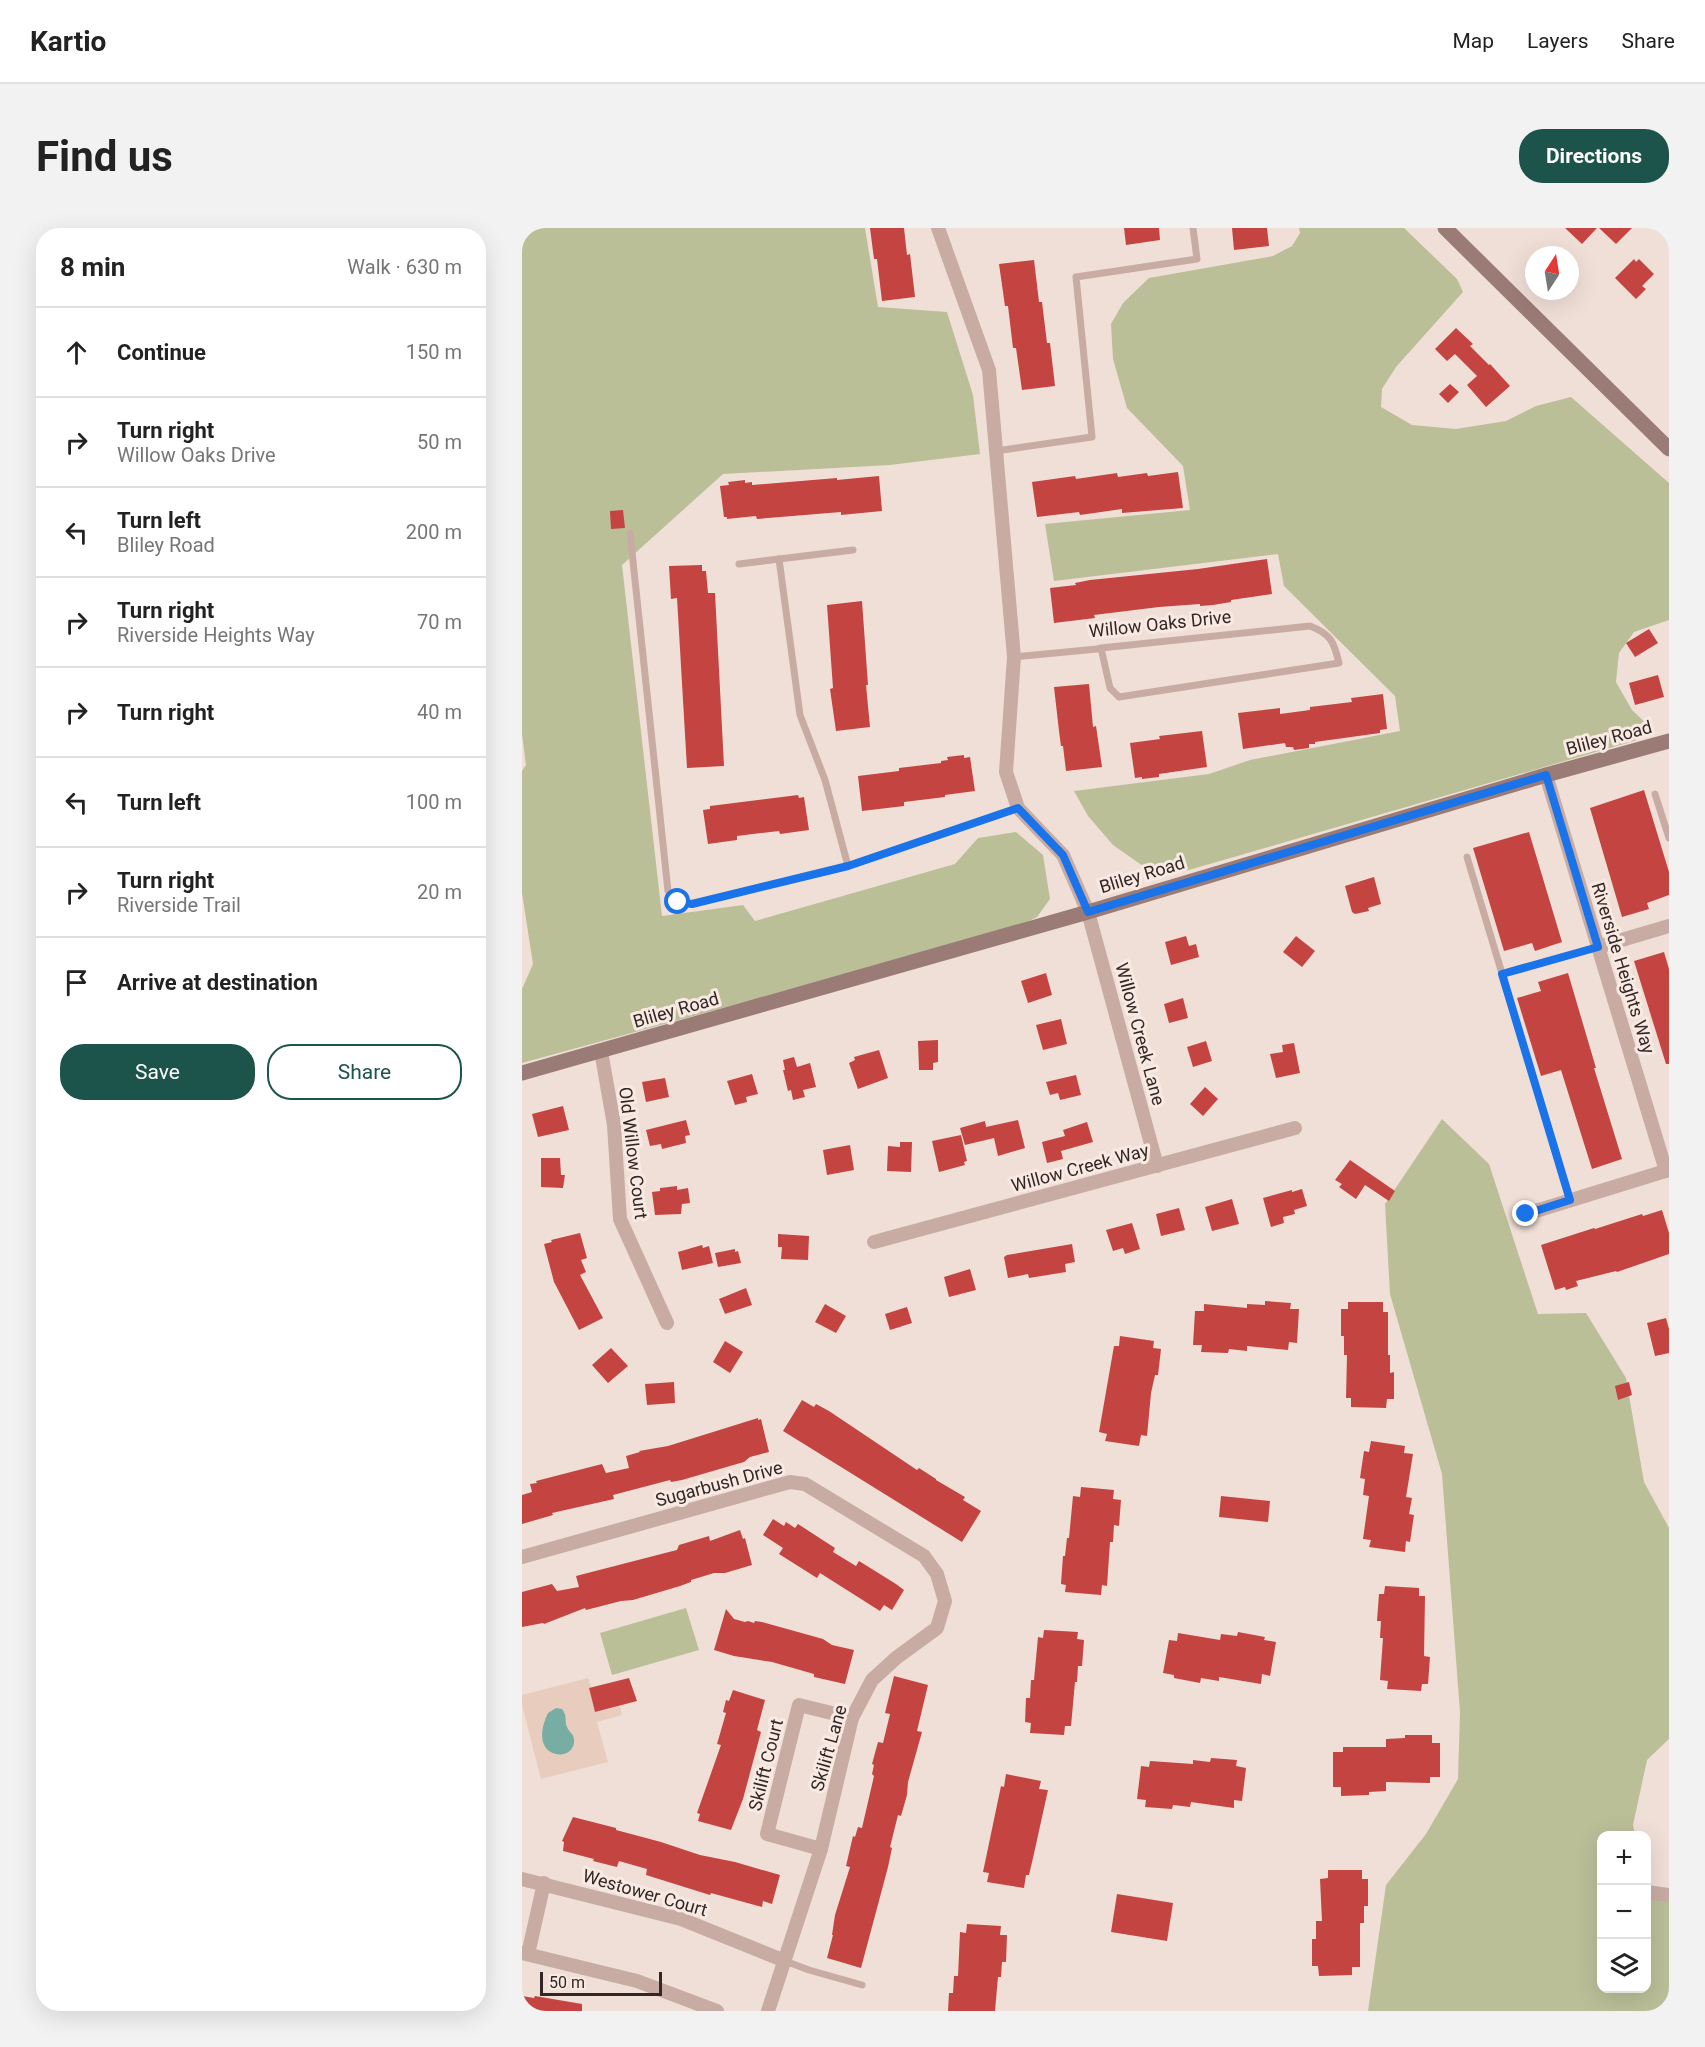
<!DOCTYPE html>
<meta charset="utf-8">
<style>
:root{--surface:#fff;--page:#f2f2f2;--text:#222;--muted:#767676;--line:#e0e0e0;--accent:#1c544b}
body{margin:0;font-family:Roboto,sans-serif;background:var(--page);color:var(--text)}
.controls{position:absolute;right:18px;bottom:18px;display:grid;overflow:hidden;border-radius:12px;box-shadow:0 6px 24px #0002}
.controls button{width:54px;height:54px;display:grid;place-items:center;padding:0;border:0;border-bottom:2px solid var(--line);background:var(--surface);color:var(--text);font:30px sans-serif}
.compass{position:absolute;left:1003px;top:18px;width:54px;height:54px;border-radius:50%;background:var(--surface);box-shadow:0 6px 24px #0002;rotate:12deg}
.scale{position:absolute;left:18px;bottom:15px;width:122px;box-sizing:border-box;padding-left:6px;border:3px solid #332725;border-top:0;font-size:16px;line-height:21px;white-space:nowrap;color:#332725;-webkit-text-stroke:4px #f8eae3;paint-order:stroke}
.stop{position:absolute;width:18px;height:18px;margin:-14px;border:4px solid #1a73e8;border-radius:50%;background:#fff}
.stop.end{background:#1a73e8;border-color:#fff;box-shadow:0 2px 6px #0008}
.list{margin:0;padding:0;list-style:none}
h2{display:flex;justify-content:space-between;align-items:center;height:78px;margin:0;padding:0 24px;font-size:26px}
h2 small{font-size:20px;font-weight:400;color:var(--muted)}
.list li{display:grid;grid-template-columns:39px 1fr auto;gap:18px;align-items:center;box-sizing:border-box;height:90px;padding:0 24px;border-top:2px solid var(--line)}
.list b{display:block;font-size:22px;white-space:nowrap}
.list p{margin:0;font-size:20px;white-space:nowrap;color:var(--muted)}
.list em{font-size:20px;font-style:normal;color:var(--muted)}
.actions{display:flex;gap:12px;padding:18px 24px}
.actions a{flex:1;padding:14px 0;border:2px solid var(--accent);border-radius:24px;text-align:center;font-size:21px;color:var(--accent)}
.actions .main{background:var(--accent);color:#fff}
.icon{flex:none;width:33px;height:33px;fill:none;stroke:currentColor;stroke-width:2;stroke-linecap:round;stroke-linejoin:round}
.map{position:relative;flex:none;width:1147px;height:1783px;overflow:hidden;border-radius:24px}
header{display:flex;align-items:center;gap:36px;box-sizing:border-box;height:84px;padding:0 30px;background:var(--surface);border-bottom:2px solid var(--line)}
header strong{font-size:28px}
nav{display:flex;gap:33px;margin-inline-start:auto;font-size:21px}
.intro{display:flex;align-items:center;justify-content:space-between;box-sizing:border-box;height:144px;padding:0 36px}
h1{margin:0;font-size:42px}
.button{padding:15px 27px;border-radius:24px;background:var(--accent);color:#fff;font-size:21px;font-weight:700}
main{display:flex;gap:36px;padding:0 36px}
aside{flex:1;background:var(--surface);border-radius:24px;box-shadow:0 6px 24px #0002}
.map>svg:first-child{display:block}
</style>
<header>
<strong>Kartio</strong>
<nav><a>Map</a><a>Layers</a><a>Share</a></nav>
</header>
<div class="intro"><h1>Find us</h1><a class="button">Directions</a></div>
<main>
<aside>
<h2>8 min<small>Walk · 630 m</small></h2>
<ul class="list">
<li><svg class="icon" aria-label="ahead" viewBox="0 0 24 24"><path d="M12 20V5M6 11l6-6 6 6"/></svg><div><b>Continue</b></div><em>150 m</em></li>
<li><svg class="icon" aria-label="right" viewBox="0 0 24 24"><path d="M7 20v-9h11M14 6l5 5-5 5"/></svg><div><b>Turn right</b><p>Willow Oaks Drive</p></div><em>50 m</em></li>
<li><svg class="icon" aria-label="left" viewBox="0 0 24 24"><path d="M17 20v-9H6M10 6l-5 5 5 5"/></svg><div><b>Turn left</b><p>Bliley Road</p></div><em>200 m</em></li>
<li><svg class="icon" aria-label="right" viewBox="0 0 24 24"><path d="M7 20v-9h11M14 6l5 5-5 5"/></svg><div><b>Turn right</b><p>Riverside Heights Way</p></div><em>70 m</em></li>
<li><svg class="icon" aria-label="right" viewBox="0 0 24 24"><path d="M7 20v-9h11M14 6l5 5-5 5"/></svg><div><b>Turn right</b></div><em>40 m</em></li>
<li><svg class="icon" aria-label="left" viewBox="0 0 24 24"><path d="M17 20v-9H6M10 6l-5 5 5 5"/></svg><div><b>Turn left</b></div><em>100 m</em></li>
<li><svg class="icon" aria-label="right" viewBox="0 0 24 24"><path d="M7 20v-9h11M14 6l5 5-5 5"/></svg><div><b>Turn right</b><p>Riverside Trail</p></div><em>20 m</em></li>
<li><svg class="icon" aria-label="arrive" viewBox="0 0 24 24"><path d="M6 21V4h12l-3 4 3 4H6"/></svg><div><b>Arrive at destination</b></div></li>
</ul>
<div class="actions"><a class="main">Save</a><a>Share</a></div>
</aside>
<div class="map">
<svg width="1147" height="1783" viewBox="0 0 1147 1783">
<rect width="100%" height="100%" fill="#f0dfd7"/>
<g fill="#babf98">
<polygon points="0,0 343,0 356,79 425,84 451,167 458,226 368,237 201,246 100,337 140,688 221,677 233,693 433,636 456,610 494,604 521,627 528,671 515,689 493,700 0,835 0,761 11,736 0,665 0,543 4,537 0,506"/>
<polygon points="777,0 882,0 935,51 941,64 874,139 860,161 859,179 890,197 934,201 984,193 1014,178 1049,169 1147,255 1147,392 1112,404 1097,425 1094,454 1110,482 1130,501 1112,513 660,644 621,638 591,617 566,588 552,563 687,546 728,532 878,503 873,468 762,358 756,326 532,353 523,296 668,282 661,238 605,180 591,131 589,96 601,75 627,50 751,28 770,18 778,5"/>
<polygon points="920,891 967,936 1016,1086 1064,1085 1104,1150 1122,1254 1147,1300 1147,1511 1125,1532 1111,1597 1113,1607 1080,1608 1080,1760 1124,1760 1125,1655 1147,1669 1147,1783 846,1783 864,1657 904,1606 936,1551 938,1484 920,1246 868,1066 863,976"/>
<polygon points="164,1380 177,1422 90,1447 78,1405"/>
</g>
<polygon fill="#e8ccbe" points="66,1450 69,1459 67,1460 73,1484 98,1478 100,1487 75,1494 86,1534 19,1551 0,1477 0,1467"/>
<path fill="#77ada3" d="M34,1480L40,1481C46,1489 42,1492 45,1499C47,1504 51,1505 52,1511C55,1536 3,1533 26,1485Z"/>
<g fill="#c44441">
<polygon points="348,0 382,0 385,27 388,26 393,69 360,73 355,31 352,31"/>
<polygon points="602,0 637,0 638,12 604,17"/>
<polygon points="710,0 745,0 747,18 712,22"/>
<polygon points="1043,0 1075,0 1060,16"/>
<polygon points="1077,0 1110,0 1094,16"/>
<polygon points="1112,31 1114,34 1117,31 1132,46 1120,58 1124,61 1114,71 1093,50"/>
<polygon points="512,32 517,74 520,74 525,115 528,115 533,158 500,162 494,120 491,120 486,78 483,78 477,36"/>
<polygon points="934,100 951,116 948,118 967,137 968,136 988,158 964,179 945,157 955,148 933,126 925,133 913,121"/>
<polygon points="928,156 937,164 926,175 917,166"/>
<polygon points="656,244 661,280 600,285 600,281 558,287 557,284 515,289 510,254 553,248 554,251 595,245 596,249 625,245 626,248"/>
<polygon points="357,248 360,283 319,287 319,284 235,291 234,288 205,291 205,289 202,289 198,258 207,257 206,254 223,252 223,255 230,254 230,257 315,250 315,252"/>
<polygon points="101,282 103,300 89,301 88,283"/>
<polygon points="745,331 750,366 709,372 709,374 691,377 678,378 678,376 637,379 572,387 573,390 532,395 528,360 554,357 553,355 568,352 676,341"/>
<polygon points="180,337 180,343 184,343 186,365 193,365 202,538 165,540 155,370 149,371 147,338"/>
<polygon points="340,373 346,457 344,457 348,499 314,503 308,461 311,460 305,377"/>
<polygon points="1127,401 1136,415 1113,429 1104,415"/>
<polygon points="1136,447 1142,469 1113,477 1107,455"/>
<polygon points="567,456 571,499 574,498 580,539 544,543 541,518 539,518 537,503 532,459"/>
<polygon points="861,466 865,501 858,502 858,505 793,514 793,516 787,516 787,520 772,522 771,519 764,519 763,515 721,521 716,485 758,480 758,486 788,482 788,479 830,474 829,470"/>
<polygon points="680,503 685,539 637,546 637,549 620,551 620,549 613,550 608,515 638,511 637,508"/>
<polygon points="442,527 442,530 448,529 453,563 423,567 423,569 382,574 382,578 340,583 336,548 377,543 377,540 419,535 419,533 426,532 425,529"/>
<polygon points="1122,562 1147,644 1147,667 1125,675 1127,681 1100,689 1068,580"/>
<polygon points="276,567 277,570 282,569 287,602 258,606 257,603 239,605 215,608 215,612 186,616 181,582 188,581 188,578"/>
<polygon points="1007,604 1040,714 1013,723 1010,715 982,723 951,620"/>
<polygon points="852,649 859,676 846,680 847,683 833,686 830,684 823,658"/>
<polygon points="664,708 667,718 674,716 677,729 649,737 643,714"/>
<polygon points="774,708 793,723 780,739 761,724"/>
<polygon points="1142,724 1147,741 1147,836 1144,836 1112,733"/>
<polygon points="524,745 530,767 506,775 499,753"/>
<polygon points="1046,745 1074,840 1072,840 1100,931 1070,941 1039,842 1019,848 995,770 1019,763 1016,754"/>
<polygon points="661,770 666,790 647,795 642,776"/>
<polygon points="539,791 545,816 521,822 514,797"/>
<polygon points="416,812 416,834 411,835 411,842 397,842 396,813"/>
<polygon points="684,813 690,833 671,839 665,819"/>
<polygon points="772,815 778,845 754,850 748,826 761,824 760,817"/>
<polygon points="357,822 366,850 336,861 327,835 333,832 332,829"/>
<polygon points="272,829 275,839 288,835 294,859 281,862 283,869 271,872 269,862 266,863 261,842 263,842 261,832"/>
<polygon points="230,846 236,866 224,869 225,874 213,877 205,853"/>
<polygon points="554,847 559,867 538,872 536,865 528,867 524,854"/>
<polygon points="143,850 147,869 124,874 120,854"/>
<polygon points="683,859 696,871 681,888 668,876"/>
<polygon points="41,878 47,902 16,909 10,886"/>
<polygon points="164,892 168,907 163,908 164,915 140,921 139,916 128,918 124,902"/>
<polygon points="496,892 503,920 476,928 472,910 443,917 438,900 463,893 464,899"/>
<polygon points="565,894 571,914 539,923 541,931 525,935 520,914 543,908 541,902"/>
<polygon points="439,907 445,933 442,934 443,937 417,944 410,913"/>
<polygon points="378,914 390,914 389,944 365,943 366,918 378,919"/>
<polygon points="328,917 332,942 305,947 301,922"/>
<polygon points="19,930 38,930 39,947 43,947 41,960 19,959"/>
<polygon points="828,932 873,963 867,973 843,957 834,971 817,959 820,956 813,952"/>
<polygon points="155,958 155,962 166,960 168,975 160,976 159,986 133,987 130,964 138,963 138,960"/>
<polygon points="780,961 785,978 772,982 773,986 761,989 762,995 749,999 741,970 770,962 770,964"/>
<polygon points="710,971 717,996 690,1003 683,979"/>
<polygon points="657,980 663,1002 639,1008 634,986"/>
<polygon points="1140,982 1147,1005 1147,1026 1095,1044 1094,1043 1054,1053 1056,1058 1044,1062 1043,1059 1033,1062 1019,1017 1072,1000 1073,1001 1120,986 1121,988"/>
<polygon points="610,995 618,1021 603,1026 601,1020 591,1023 584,1002"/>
<polygon points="58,1005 65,1030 59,1032 64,1044 58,1047 81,1090 57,1102 32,1054 22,1016 30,1014 29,1012"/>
<polygon points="256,1006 287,1008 286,1032 259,1031 260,1019 256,1019"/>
<polygon points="550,1016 553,1034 543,1036 544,1044 507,1050 506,1046 486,1050 482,1029 485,1027"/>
<polygon points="180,1017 181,1020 187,1018 191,1035 160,1042 156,1024"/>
<polygon points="213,1021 213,1024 216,1023 219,1035 196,1039 193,1025"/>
<polygon points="448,1041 454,1062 427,1069 422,1049"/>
<polygon points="224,1060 230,1077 203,1086 197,1071"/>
<polygon points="743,1073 769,1075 768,1081 777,1081 775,1115 767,1114 766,1122 725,1118 725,1123 707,1121 706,1125 679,1124 680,1117 671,1117 673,1083 682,1083 682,1076 725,1080 725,1076 743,1077"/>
<polygon points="826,1074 861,1074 861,1084 866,1084 866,1127 868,1127 868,1145 872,1144 872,1171 865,1171 864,1180 829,1179 829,1170 824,1170 825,1127 822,1127 822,1108 819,1108 819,1081 826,1081"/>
<polygon points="303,1076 324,1088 314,1105 293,1094"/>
<polygon points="385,1079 390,1095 368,1102 363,1086"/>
<polygon points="1144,1090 1147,1101 1147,1125 1133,1128 1125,1095"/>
<polygon points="598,1108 632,1113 631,1120 639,1121 636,1147 633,1147 629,1165 625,1208 619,1207 617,1218 583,1213 585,1206 577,1204 592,1118 597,1118"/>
<polygon points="203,1113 221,1124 208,1145 191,1134"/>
<polygon points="89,1120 106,1138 86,1155 70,1137"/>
<polygon points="152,1154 153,1175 125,1177 123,1156"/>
<polygon points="1107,1154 1110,1167 1096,1172 1093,1158"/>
<polygon points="280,1172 292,1179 294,1176 307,1183 395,1242 397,1240 414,1251 414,1252 443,1269 441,1272 459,1283 440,1314 261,1203"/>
<polygon points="236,1190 236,1192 239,1191 247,1224 228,1229 222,1234 208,1238 160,1252 149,1254 148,1252 91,1267 92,1271 30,1285 31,1287 0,1296 0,1267 10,1264 8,1256 15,1255 14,1253 80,1236 84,1245 107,1240 104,1228 118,1224 117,1223 146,1218"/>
<polygon points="849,1213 883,1218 882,1225 891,1226 884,1269 890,1270 887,1286 892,1287 888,1314 884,1313 883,1324 847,1319 849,1312 841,1311 847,1268 841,1267 843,1251 838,1250 842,1223 847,1224"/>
<polygon points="559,1259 592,1262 591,1271 599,1272 597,1298 592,1297 591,1314 588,1314 585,1358 580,1357 579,1367 543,1364 544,1357 539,1356 541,1328 543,1328 545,1310 547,1310 551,1268 558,1269"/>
<polygon points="699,1268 748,1273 746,1294 697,1289"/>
<polygon points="251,1291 262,1298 264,1294 273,1300 276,1296 313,1320 311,1324 334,1338 337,1333 374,1356 382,1362 370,1382 362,1377 358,1383 298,1345 295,1350 257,1326 261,1320 241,1307"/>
<polygon points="218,1302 221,1311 223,1310 230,1337 203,1345 192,1345 169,1352 169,1354 158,1358 111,1372 99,1373 64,1382 63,1380 22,1396 21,1395 0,1399 0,1364 30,1356 35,1363 57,1359 54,1348 147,1324 155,1322 157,1317 187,1308 188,1313"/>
<polygon points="863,1358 897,1360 897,1368 903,1368 902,1428 908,1429 906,1456 900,1456 899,1463 865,1461 866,1453 858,1452 861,1410 858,1410 859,1393 855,1393 857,1366 862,1366"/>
<polygon points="204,1381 212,1391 223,1394 226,1393 232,1395 233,1393 240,1394 301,1411 310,1417 332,1422 323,1456 292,1449 292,1446 250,1434 212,1428 192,1422"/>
<polygon points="522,1402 556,1404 555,1411 562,1412 560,1438 556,1438 555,1454 553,1454 549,1498 543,1498 542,1507 508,1505 509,1495 503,1494 504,1470 508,1470 509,1452 512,1452 516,1409 521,1410"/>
<polygon points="716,1404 743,1409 742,1412 754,1414 748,1448 740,1446 739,1456 697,1449 697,1453 679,1450 678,1455 652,1450 652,1447 641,1445 647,1412 655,1413 656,1405 698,1412 699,1406 715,1408"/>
<polygon points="372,1448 406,1457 395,1503 400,1504 386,1554 385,1567 379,1588 376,1587 368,1619 370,1620 366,1639 339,1740 305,1730 311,1707 310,1707 313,1687 328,1639 324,1638 331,1608 333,1609 336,1599 340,1600 352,1548 350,1546 352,1537 350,1536 356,1514 361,1515 368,1486 363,1485"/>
<polygon points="107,1450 115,1473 73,1484 67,1460"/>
<polygon points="211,1462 243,1472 235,1502 239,1504 221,1571 209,1602 176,1593 178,1586 175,1585 199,1517 195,1516 204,1485 201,1484 204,1472 207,1473"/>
<polygon points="883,1507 910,1507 910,1515 918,1515 918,1549 908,1549 908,1555 864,1554 864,1563 847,1564 847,1567 819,1568 819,1559 811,1559 811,1524 821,1524 821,1519 864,1519 864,1511 883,1510"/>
<polygon points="689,1530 715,1532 714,1538 724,1540 720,1573 712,1572 712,1580 669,1574 668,1579 651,1577 650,1581 623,1579 624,1572 615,1571 619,1538 627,1539 628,1533 671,1536 671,1532 688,1534"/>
<polygon points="484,1546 519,1553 517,1561 526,1562 511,1630 507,1647 504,1647 502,1660 465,1654 467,1645 461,1644 479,1558 482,1559"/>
<polygon points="51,1589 94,1600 94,1602 139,1614 178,1627 213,1634 258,1647 250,1676 241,1673 240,1679 189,1665 188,1667 124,1647 125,1641 97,1633 95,1639 71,1633 72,1631 41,1623 42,1614 40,1613"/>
<polygon points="806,1642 840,1642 840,1651 846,1651 846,1678 842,1678 842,1695 838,1695 838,1739 830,1739 830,1747 797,1748 796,1738 790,1738 790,1711 794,1711 794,1693 800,1693 798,1651 806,1650"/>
<polygon points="595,1666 651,1675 645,1713 589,1704"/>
<polygon points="445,1696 479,1698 478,1707 485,1707 484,1734 480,1734 479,1749 476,1749 473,1783 426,1783 427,1765 431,1765 432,1748 436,1748 438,1704 444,1705"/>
<polygon points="0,1768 12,1770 13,1768 60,1776 60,1783 0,1783"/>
</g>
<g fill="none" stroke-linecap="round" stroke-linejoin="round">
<g stroke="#c8aca4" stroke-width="7">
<polyline points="474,223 570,209 554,49 675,31 671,0"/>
<polyline points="108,305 146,663 156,674 170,676 326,638 496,580"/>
<polyline points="217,336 257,331"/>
<path d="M492,429L575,421L579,420L788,398C809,406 812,414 817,435L597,469L588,460L579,420"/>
<polyline points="1133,566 1147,610"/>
<polyline points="945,629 1048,972"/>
<polyline points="326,638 303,552 278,487 257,331 331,322"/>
<polyline points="980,746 1076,719"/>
<polyline points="263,1733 287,1742 340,1757"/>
</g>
<g stroke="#c8aca4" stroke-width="14">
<polyline points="416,0 467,142 492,429 484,544 496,580 541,627 566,684 635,938"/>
<polyline points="1024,547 1144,943"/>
<polyline points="1076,719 1147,698"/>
<polyline points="79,823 92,897 98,991 145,1095"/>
<polyline points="1004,986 1147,942"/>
<polyline points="352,1014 773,900"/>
<polyline points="0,1329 268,1254 283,1256 402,1328 415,1346 423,1373 415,1400 374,1430 350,1452 330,1490 299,1621 246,1783"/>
<polyline points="299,1621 245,1606 277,1477 330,1490"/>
<polyline points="0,1651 159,1691 263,1733"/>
<polyline points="1124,1664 1147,1667"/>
<polyline points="0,1725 115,1753 195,1783"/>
<polyline points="6,1726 22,1655"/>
</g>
<g stroke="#9b7b75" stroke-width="15">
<polyline points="923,0 1147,221"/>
<polyline points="0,845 566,684 1024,547 1147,513"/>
</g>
</g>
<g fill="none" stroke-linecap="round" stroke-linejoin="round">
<polyline stroke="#1a73e8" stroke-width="8" points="156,674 170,676 326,638 496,580 541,627 566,684 1024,547 1076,719 980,746 1048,972 1004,986"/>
</g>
<g text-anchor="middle" stroke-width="6" stroke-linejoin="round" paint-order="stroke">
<g font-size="18" fill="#332725" stroke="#f8eae3">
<text transform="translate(638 396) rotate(-6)" y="6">Willow Oaks Drive</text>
<text transform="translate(1087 510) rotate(-15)" y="6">Bliley Road</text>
<text transform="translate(620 647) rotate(-17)" y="6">Bliley Road</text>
<text transform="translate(1101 740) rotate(73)" y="6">Riverside Heights Way</text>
<text transform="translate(154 782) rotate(-16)" y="6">Bliley Road</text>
<text transform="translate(618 806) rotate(75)" y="6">Willow Creek Lane</text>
<text transform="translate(111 925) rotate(83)" y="6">Old Willow Court</text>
<text transform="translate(558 940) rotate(-15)" y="6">Willow Creek Way</text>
<text transform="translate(197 1256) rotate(-15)" y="6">Sugarbush Drive</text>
<text transform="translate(307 1520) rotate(-74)" y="6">Skilift Lane</text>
<text transform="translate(244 1537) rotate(-76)" y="6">Skilift Court</text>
<text transform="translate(123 1665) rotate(16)" y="6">Westower Court</text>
</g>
</g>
</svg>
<div class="controls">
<button>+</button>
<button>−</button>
<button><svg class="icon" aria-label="layers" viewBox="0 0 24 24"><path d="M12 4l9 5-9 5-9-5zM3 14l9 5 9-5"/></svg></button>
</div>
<svg class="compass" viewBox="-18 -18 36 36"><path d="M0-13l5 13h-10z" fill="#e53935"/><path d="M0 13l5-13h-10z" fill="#767676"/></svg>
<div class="scale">50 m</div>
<div class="stop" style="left:156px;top:674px"></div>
<div class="stop end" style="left:1004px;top:986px"></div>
</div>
</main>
